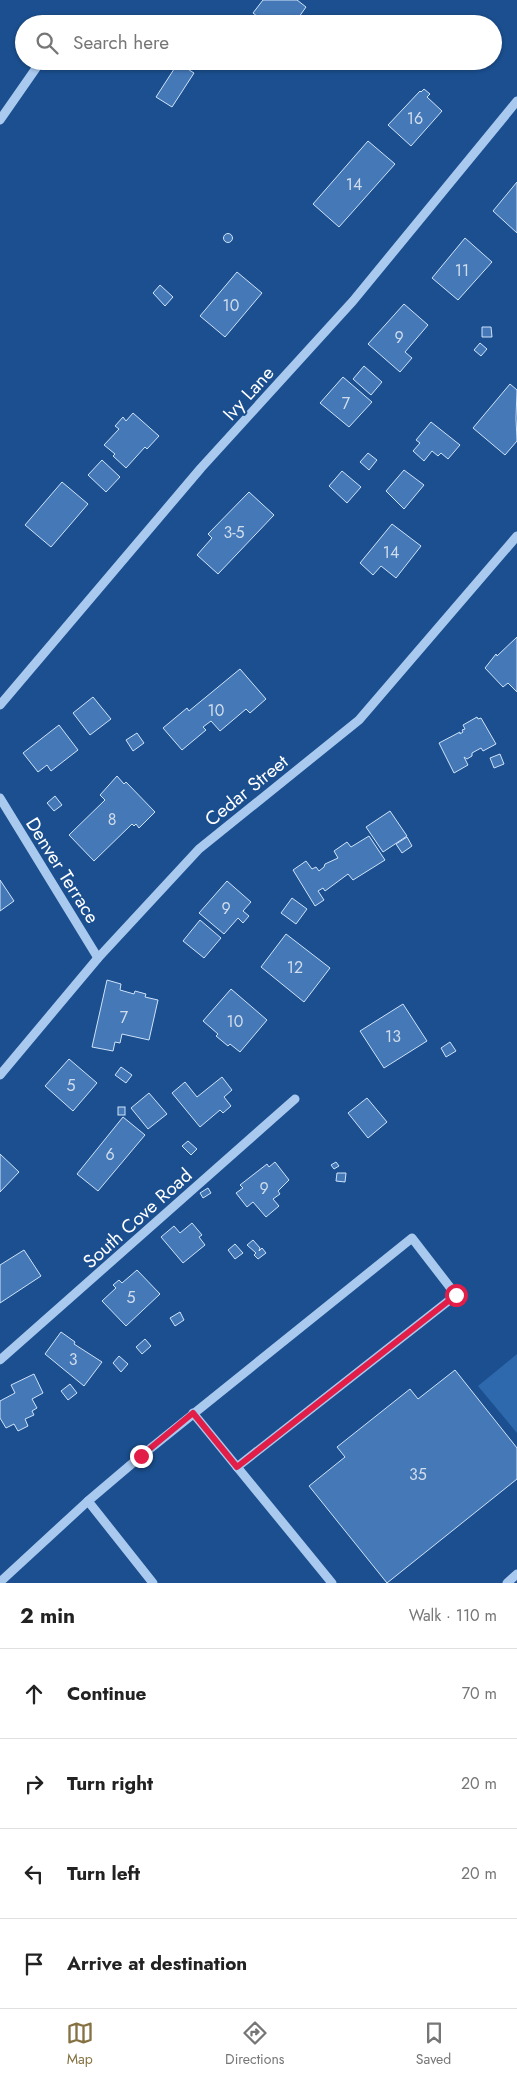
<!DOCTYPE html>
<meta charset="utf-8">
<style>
:root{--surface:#fff;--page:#f6f6f6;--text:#222;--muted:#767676;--line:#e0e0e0;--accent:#857141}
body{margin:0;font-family:Jost,sans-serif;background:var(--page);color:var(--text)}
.stop{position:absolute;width:15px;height:15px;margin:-11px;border:4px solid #e11d48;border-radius:50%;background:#fff}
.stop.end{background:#e11d48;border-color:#fff;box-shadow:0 1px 5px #0008}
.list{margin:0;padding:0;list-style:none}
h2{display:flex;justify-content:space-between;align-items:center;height:65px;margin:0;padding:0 20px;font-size:21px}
h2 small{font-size:16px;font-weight:400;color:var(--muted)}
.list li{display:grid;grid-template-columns:32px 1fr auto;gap:15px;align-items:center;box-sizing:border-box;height:90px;padding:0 20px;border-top:1px solid var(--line)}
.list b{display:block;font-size:19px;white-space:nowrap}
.list em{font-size:16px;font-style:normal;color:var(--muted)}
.icon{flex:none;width:28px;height:28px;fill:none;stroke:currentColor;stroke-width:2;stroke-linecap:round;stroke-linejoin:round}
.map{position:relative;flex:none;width:517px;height:1583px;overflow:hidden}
.search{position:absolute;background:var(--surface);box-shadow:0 1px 4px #0004;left:15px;right:15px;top:15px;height:55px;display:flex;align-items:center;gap:12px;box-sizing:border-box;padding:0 18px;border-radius:28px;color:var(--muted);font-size:19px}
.sheet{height:425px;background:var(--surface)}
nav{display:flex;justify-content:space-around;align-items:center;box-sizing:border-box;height:70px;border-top:1px solid var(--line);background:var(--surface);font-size:14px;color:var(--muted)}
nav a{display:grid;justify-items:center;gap:2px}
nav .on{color:var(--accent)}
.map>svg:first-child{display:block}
</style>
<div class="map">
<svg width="517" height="1583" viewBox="0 0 517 1583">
<rect width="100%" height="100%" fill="#1b4f8f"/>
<polygon fill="#2e69ad" points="517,1354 517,1433 478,1386"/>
<g fill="#4478b7" stroke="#cfe3fa">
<polygon points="263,0 297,0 306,7 294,24 267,24 253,13"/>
<polygon points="466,16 475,24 459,24"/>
<polygon points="178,63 194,73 172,107 156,97"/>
<polygon points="424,89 430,94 427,97 442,111 411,146 388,125 420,91 421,92"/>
<polygon points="368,141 395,164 339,227 313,204"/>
<polygon points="517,182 517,233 493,211"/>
<circle cx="228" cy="238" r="4.5"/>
<polygon points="465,238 492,262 458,300 432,278"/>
<polygon points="237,272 262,293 225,337 200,316"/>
<polygon points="160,285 173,297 165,306 153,293"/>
<polygon points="404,304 428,325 405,352 412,358 400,372 368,344"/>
<polygon points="482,327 491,327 492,337 482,337"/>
<polygon points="480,343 487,349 481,356 474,350"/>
<polygon points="364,366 382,382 371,395 353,379"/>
<polygon points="343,377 372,402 349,427 320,403"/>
<polygon points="510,384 517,390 516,418 517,441 505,455 473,428"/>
<polygon points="133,413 159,436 147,449 145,447 126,468 113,456 115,454 104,445 119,429 115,426 123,417 126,421"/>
<polygon points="431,422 460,445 448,459 441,453 438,456 432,451 424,461 413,451 420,443 416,440"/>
<polygon points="368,453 377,460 369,470 360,462"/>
<polygon points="102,460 120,477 106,492 88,475"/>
<polygon points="404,470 424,485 404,509 386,491"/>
<polygon points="342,471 361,487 347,503 329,486"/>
<polygon points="62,482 88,504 51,547 25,525"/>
<polygon points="249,492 274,515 218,574 197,555 212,538 208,534"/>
<polygon points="392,524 421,546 396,578 381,566 373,575 360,563"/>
<polygon points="517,637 517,692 508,683 503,687 485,668 496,654 497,656"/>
<polygon points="240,669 266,699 250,713 246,709 220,731 211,721 203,727 206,730 182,750 163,728 187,708 189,711"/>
<polygon points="93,697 111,719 90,735 73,713"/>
<polygon points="477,717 478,719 481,718 496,744 483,751 481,748 472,753 472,756 467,759 464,757 468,765 454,773 439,743 460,732 460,734 463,732 462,730 465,729 463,725"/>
<polygon points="59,725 78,750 51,771 47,765 38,772 23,753"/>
<polygon points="137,733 144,743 133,751 126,740"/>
<polygon points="500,754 504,764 494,768 490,758"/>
<polygon points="117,776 124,784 126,782 155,812 139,828 136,824 134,826 132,824 94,861 69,835 105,800 100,795"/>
<polygon points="55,796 62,805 54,811 47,803"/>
<polygon points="390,811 407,836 383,852 366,827"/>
<polygon points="369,836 385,860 353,880 348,874 325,891 323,888 318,891 324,900 315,906 293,870 306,861 312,869 316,867 319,871 324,867 325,864 338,858 334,851 347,842 351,847"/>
<polygon points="407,837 412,846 402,853 396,844"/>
<polygon points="0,880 14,901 0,911"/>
<polygon points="227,881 251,902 243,911 249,916 243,923 238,918 224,934 199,913"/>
<polygon points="292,898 307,909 296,924 281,913"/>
<polygon points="200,920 221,938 204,958 183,941"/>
<polygon points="286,934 330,968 304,1002 261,967"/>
<polygon points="107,980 121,984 120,990 134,994 135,991 146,994 145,997 158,1000 149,1040 122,1034 120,1043 115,1042 113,1051 92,1047"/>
<polygon points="231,989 267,1020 240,1052 230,1044 228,1046 216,1036 218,1034 203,1021"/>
<polygon points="403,1004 427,1041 384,1068 360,1031"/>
<polygon points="450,1042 456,1051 446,1057 441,1048"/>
<polygon points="69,1059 97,1083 73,1111 45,1086"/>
<polygon points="121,1067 132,1075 126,1083 115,1075"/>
<polygon points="222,1077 232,1090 224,1097 231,1106 223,1113 220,1110 200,1127 172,1093 185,1082 197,1097"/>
<polygon points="149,1093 167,1114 148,1129 131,1108"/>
<polygon points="367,1098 387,1122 368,1138 348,1113"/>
<rect x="118" y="1107" width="7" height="8"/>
<polygon points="123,1117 145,1135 98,1191 77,1174"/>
<polygon points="188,1141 197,1149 191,1155 182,1146"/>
<polygon points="0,1154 19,1172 0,1192"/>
<polygon points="275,1162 289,1180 278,1191 280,1194 273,1199 279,1206 266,1217 253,1202 247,1207 236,1193 243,1188 240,1185 267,1164 269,1167"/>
<polygon points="336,1162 339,1166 334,1169 331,1165"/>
<polygon points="337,1173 346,1173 345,1182 336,1181"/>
<polygon points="208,1188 211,1193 203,1198 200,1193"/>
<polygon points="192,1223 202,1235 199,1237 205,1245 183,1263 161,1237 174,1226 180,1233"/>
<polygon points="253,1240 260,1248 259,1251 262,1248 266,1253 258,1259 254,1255 256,1253 247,1245"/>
<polygon points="235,1244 243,1253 235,1259 228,1250"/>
<polygon points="24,1250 41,1276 0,1303 0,1265"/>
<polygon points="137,1270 160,1294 126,1326 102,1301 116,1288 113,1285 119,1280 122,1283"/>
<polygon points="180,1312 184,1320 175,1326 170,1318"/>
<polygon points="61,1332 75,1342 74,1344 102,1362 84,1386 45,1354"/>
<polygon points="145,1339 151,1346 142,1354 136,1347"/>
<polygon points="119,1356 128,1364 121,1372 113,1363"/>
<polygon points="455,1370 517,1448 517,1479 387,1583 309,1486 345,1457 337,1447 410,1389 418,1399"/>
<polygon points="34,1374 43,1393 32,1399 37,1408 32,1411 34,1415 25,1419 28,1426 18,1431 14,1424 6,1428 0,1418 0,1401 15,1393 11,1385"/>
<polygon points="70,1384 77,1393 68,1400 61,1391"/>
</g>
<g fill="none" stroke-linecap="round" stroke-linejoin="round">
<g stroke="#a9c9ee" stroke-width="9">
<polyline points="0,120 41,61"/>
<polyline points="0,705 201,468 353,301 517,101"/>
<polyline points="0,798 98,958"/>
<polyline points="0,1075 98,958 199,849 359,720 517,536"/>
<polyline points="0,1360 295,1099"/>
<polyline points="193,1413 332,1583"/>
<polyline points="88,1501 153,1583"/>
<polyline points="0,1582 88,1501 141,1456 412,1238 456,1295 237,1467"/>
<polyline points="507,1583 517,1574"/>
</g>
</g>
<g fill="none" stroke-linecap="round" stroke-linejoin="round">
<polyline stroke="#e11d48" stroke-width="6" points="141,1456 193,1413 237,1467 456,1295"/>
</g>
<g text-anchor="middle" stroke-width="4" stroke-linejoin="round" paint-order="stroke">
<g font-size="16" fill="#d0dded">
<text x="415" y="124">16</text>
<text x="354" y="190">14</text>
<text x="462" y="276">11</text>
<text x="231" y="311">10</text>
<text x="399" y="343">9</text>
<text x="346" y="409">7</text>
<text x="234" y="538">3-5</text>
<text x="391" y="558">14</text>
<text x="216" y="716">10</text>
<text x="112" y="825">8</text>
<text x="226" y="914">9</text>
<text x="295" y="973">12</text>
<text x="124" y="1023">7</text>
<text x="235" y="1027">10</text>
<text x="393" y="1042">13</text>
<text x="71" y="1091">5</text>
<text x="110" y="1160">6</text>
<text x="264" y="1194">9</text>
<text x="131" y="1303">5</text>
<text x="73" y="1365">3</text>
<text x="418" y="1480">35</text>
</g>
<g font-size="19" fill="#fff" stroke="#1b4f8f">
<text transform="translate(248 393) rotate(-48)" y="7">Ivy Lane</text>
<text transform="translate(246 790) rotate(-39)" y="7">Cedar Street</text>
<text transform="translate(63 870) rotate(58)" y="7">Denver Terrace</text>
<text transform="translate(137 1218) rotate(-42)" y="7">South Cove Road</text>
</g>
</g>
</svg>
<div class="stop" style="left:456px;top:1295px"></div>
<div class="stop end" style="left:141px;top:1456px"></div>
<div class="search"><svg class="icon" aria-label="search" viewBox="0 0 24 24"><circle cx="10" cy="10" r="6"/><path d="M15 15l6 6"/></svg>Search here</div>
</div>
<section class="sheet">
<h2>2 min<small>Walk · 110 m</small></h2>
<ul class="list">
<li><svg class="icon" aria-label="ahead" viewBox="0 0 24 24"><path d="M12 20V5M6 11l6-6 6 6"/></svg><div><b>Continue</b></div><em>70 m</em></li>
<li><svg class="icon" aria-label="right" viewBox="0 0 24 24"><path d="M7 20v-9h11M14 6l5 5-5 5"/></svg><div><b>Turn right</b></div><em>20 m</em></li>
<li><svg class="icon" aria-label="left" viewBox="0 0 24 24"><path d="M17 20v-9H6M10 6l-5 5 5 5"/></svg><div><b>Turn left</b></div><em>20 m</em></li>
<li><svg class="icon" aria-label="arrive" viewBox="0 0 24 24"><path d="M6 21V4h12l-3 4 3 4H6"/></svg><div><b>Arrive at destination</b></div></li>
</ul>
</section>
<nav>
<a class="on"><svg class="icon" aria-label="map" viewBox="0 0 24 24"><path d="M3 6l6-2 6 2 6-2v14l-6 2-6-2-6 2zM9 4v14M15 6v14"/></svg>Map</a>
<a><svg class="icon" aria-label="directions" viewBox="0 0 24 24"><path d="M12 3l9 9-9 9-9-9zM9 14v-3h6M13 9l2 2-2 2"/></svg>Directions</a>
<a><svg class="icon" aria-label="saved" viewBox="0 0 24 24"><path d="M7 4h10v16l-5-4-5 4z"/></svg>Saved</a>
</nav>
